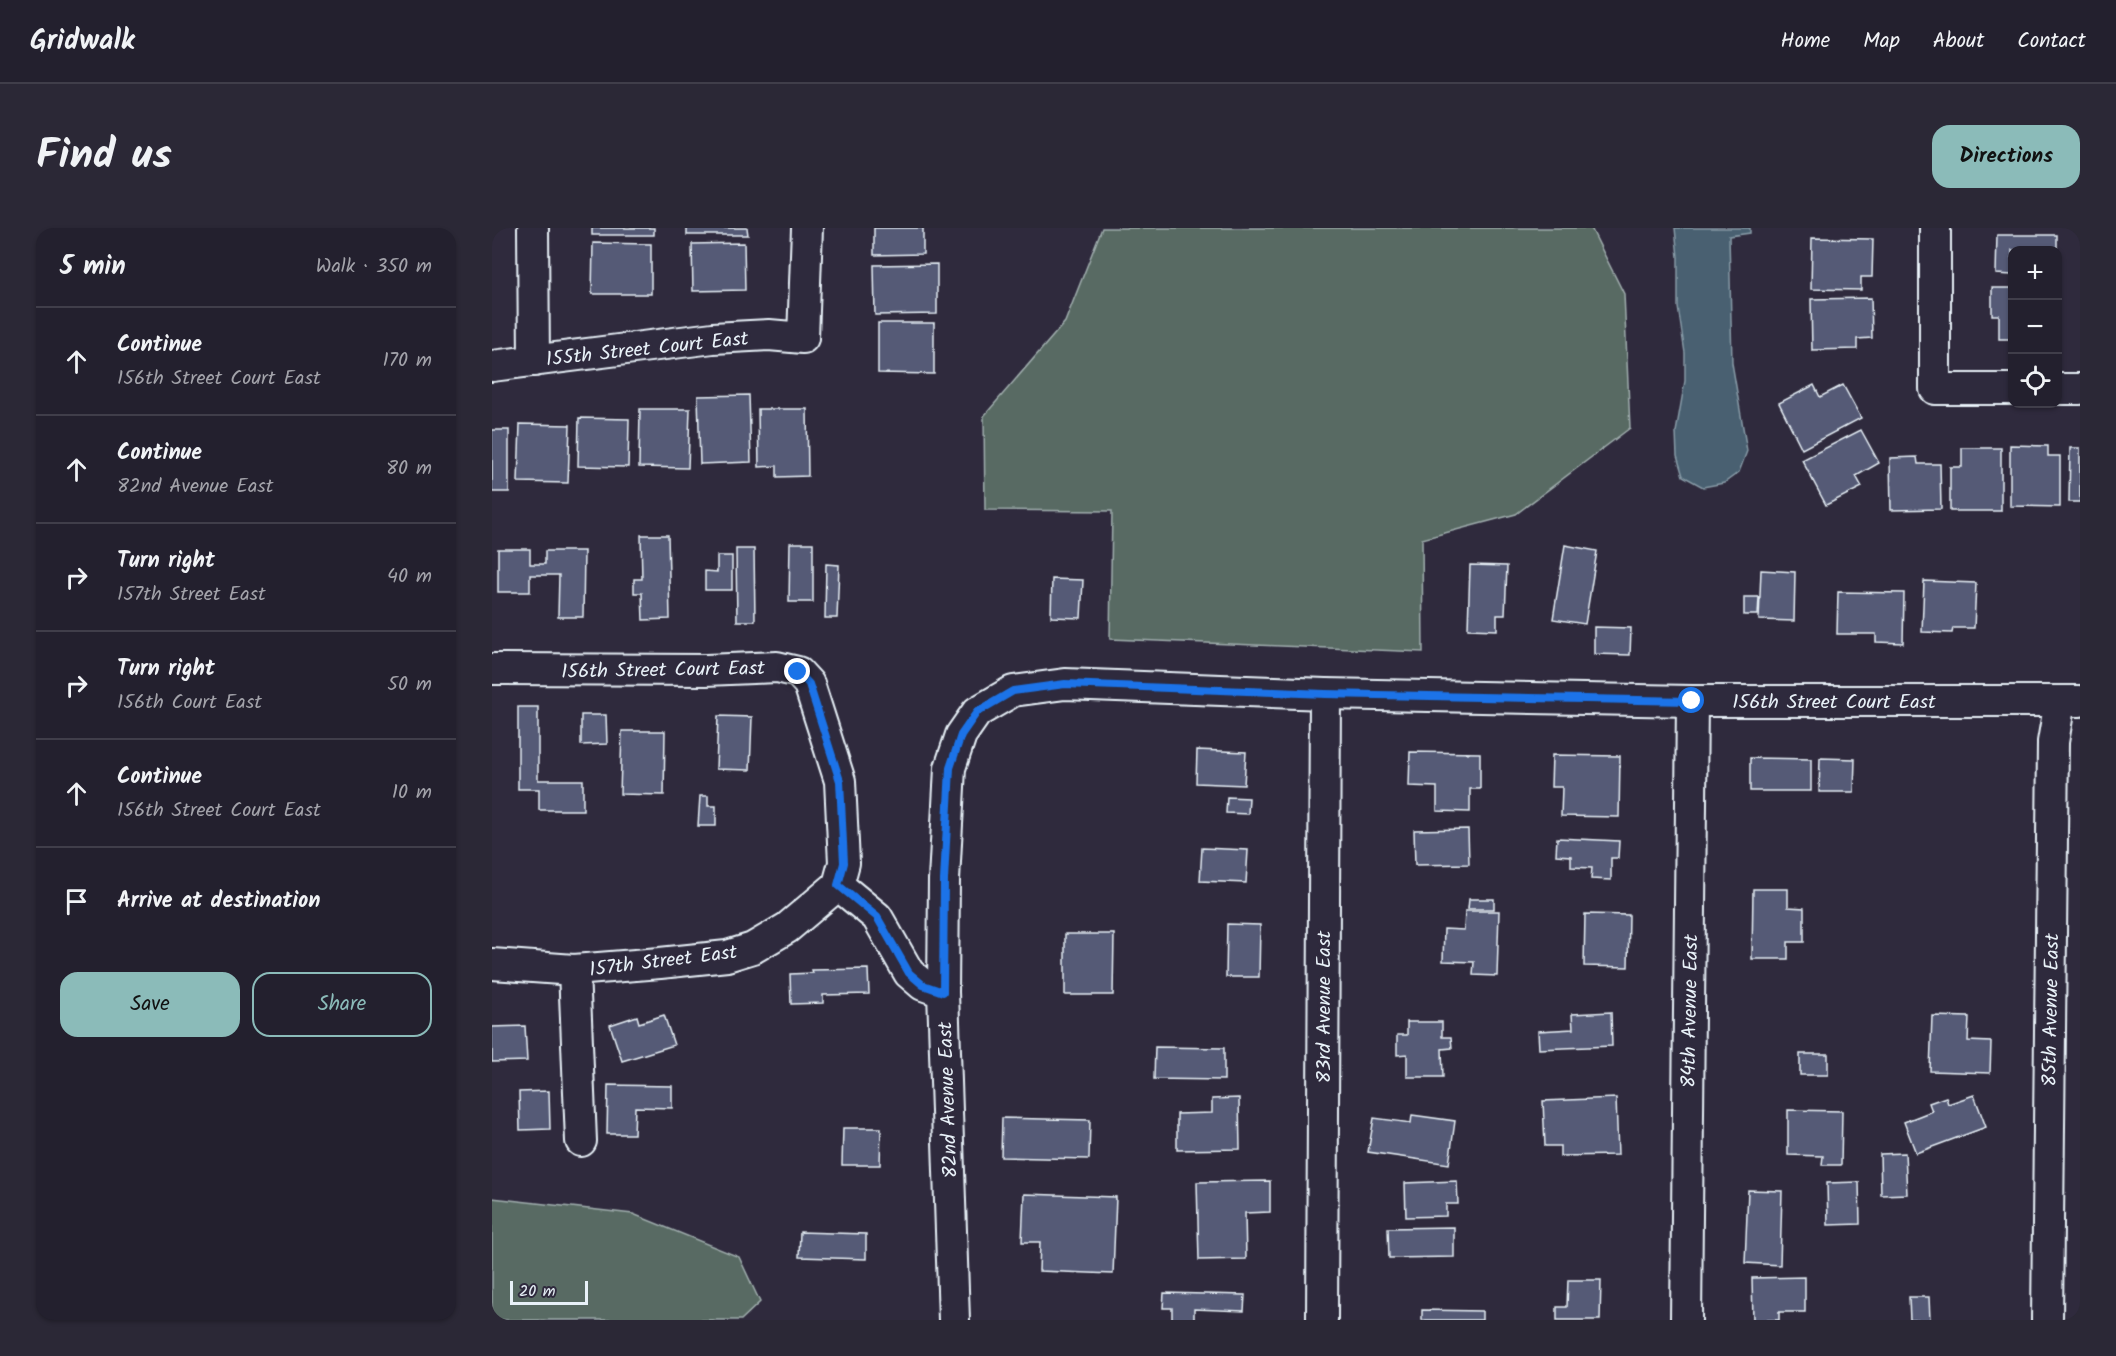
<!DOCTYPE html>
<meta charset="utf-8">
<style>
:root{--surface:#23202e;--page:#2b2836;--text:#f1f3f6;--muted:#a3a3aa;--line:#403e4a;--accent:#8bbbb9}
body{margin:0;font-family:Kalam,sans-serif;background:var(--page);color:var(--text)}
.controls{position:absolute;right:18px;top:18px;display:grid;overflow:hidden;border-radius:12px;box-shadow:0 2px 4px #0004}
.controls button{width:54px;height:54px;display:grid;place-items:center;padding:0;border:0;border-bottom:2px solid var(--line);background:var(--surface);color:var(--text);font:30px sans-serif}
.scale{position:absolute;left:18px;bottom:15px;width:78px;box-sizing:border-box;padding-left:6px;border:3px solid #e8f1f8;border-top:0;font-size:16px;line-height:21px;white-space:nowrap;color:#e8f1f8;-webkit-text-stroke:4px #2f2a3d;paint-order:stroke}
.stop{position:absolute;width:18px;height:18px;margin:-14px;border:4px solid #1a73e8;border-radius:50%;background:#fff}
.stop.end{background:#1a73e8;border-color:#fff;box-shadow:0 2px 6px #0008}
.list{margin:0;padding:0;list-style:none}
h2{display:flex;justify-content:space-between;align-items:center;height:78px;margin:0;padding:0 24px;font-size:26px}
h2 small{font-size:20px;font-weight:400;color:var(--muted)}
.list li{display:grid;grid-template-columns:39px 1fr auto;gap:18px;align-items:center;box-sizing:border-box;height:108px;padding:0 24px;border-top:2px solid var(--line)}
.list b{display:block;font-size:22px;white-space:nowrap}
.list p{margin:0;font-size:20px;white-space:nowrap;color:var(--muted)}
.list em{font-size:20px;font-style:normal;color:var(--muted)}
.actions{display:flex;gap:12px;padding:18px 24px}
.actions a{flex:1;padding:14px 0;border:2px solid var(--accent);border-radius:18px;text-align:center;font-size:21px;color:var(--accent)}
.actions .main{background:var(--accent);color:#111}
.icon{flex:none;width:33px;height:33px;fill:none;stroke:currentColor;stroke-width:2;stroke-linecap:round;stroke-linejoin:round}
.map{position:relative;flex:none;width:1588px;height:1092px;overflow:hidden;border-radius:18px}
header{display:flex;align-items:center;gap:36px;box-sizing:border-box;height:84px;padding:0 30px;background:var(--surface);border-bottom:2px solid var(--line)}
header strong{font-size:28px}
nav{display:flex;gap:33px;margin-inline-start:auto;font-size:21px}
.intro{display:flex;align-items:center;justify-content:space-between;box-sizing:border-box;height:144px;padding:0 36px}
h1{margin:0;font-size:42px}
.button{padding:15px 27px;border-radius:18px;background:var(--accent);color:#111;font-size:21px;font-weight:700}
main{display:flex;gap:36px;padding:0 36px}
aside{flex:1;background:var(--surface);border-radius:18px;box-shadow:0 2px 4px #0004}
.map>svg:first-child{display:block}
</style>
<header>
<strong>Gridwalk</strong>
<nav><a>Home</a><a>Map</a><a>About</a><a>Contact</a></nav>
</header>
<div class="intro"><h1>Find us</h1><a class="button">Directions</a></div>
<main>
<aside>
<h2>5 min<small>Walk · 350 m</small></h2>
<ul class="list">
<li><svg class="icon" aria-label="ahead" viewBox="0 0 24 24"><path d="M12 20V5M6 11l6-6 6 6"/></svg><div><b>Continue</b><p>156th Street Court East</p></div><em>170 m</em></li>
<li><svg class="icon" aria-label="ahead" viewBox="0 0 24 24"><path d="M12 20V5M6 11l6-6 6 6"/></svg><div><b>Continue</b><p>82nd Avenue East</p></div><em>80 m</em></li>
<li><svg class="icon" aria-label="right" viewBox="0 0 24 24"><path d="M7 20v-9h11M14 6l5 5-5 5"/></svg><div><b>Turn right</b><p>157th Street East</p></div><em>40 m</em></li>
<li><svg class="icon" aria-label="right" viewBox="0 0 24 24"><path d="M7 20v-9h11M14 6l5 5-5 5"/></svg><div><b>Turn right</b><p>156th Court East</p></div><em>50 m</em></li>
<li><svg class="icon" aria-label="ahead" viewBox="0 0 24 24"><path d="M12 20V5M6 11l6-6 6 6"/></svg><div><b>Continue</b><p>156th Street Court East</p></div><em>10 m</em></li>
<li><svg class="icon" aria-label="arrive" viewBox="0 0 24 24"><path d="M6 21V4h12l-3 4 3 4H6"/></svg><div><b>Arrive at destination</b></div></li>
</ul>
<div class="actions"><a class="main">Save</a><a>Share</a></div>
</aside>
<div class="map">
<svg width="1588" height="1092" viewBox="0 0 1588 1092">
<rect width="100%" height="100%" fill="#2f2a3d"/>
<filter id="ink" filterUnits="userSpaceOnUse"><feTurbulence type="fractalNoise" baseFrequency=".0167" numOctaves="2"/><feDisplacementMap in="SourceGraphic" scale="12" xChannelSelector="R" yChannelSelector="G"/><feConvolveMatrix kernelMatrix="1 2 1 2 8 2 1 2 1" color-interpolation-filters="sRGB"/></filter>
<g filter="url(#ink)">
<g fill="#596b63" stroke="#a0aeae" stroke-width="1.5">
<polygon points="610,0 1099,0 1132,66 1138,200 1024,286 930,311 931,424 618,411 620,283 493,282 492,188 573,94"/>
<polygon points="0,970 141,986 247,1029 268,1074 249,1092 0,1092"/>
</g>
<polygon fill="#486171" stroke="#889ba7" stroke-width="1.5" points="1183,0 1258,0 1258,5 1237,8 1240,135 1255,223 1247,244 1232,255 1211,259 1191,248 1185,228 1184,204 1193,153 1193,125 1186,79 1186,29"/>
<g fill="#555a76" stroke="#e8f1f8" stroke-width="1.5">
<rect x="100" y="0" width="62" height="7"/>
<polygon points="195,0 255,0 256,7 195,7"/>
<polygon points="382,0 431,0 431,26 382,27"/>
<polygon points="1505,7 1565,7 1565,22 1520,22 1520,47 1504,46"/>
<polygon points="1320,10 1381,11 1380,49 1369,49 1369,62 1319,61"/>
<polygon points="101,15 159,16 159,66 100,66"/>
<polygon points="252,15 253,62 201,63 200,16"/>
<polygon points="445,36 445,86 383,87 382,37"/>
<polygon points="1500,60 1520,60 1520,111 1507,111 1507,87 1500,87"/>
<polygon points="1379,70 1380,110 1365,111 1365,121 1320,122 1319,71"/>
<polygon points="386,95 442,95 442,146 386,145"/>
<polygon points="1322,157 1328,169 1351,157 1369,190 1310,221 1287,175"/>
<polygon points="257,167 259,234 208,236 206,168"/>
<polygon points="148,181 198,181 196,240 147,239"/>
<polygon points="266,181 315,181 316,248 285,249 285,238 267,239"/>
<polygon points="87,190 137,191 136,239 86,238"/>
<polygon points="28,196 78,197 76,255 26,254"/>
<rect x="0" y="202" width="17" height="62"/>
<polygon points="1369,202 1387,235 1364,248 1370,259 1334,277 1310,232"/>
<polygon points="1518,217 1556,218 1556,228 1568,228 1568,279 1518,278"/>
<polygon points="1470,220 1509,220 1509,283 1458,283 1458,239 1470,239"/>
<polygon points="1578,220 1588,220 1588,274 1577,274"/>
<polygon points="1425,229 1426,236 1448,236 1449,281 1399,282 1398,230"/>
<polygon points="149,307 176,307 178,391 151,392 150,365 142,365 142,351 150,351"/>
<polygon points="298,315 321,315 321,374 297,374"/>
<polygon points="1073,317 1105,323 1093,396 1061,391"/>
<polygon points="6,321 38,321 38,336 53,336 53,323 92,323 91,389 66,389 67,347 38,347 38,364 6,364"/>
<polygon points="244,321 262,321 263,393 245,393"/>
<polygon points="225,328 240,328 240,362 213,362 213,343 225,344"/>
<polygon points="334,336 347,337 345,390 333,390"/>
<polygon points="978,337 1015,338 1013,387 1005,387 1005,402 976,401"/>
<polygon points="1269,342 1303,344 1302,393 1267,392"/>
<polygon points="560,351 591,352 589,390 559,389"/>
<polygon points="1432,353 1484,355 1482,400 1461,400 1460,405 1430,404"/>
<polygon points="1346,364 1412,365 1411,415 1384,414 1384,406 1345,406"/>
<polygon points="1252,369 1267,369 1266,387 1252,387"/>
<polygon points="1102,399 1139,400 1138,427 1102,426"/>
<polygon points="26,479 46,479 46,552 91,552 91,582 47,582 47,561 26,561"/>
<polygon points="89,487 114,487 115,516 89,517"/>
<polygon points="226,488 260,489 258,542 224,541"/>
<polygon points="130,503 173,503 172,567 128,566"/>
<polygon points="705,522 754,524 752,557 704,555"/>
<polygon points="918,524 988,525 988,561 978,561 978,584 945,583 945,559 917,558"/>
<polygon points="1060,527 1128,528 1127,589 1069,588 1070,559 1059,559"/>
<polygon points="1258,530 1319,531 1319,563 1258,563"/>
<polygon points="1328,530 1363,531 1362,564 1327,564"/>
<polygon points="208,568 216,568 216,578 224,578 224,598 206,598"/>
<polygon points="735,569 757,570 756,586 734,585"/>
<polygon points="976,601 977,636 923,637 922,602"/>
<polygon points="1065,610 1127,613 1126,630 1119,630 1119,652 1099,651 1100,640 1079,639 1079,628 1064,627"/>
<polygon points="710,620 756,622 754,655 708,653"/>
<polygon points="1261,661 1296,661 1296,679 1312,680 1312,714 1296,714 1296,731 1260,731"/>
<polygon points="977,671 1002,671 1002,681 976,681"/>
<polygon points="973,683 1007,683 1005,748 981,747 982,734 951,733 952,701 972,702"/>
<polygon points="1093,686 1137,687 1136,739 1092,738"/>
<polygon points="735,696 768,697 767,749 734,749"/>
<polygon points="573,706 622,706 621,767 573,767"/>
<polygon points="376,741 377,766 331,767 331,775 299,776 298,746 321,745 320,742"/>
<polygon points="1119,784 1120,818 1047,821 1046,803 1081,801 1080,786"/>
<polygon points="172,787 182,817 130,833 118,797 145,788 147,795"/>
<polygon points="1440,788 1477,789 1476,813 1499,814 1498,845 1438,843"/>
<polygon points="915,794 950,794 950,809 959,809 960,820 950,821 951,849 915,849 915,826 905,827 905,807 915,807"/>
<polygon points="33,798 35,833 0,834 0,799"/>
<polygon points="663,819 732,820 732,852 662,851"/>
<rect x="1308" y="826" width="28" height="21"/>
<polygon points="116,857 180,858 180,880 143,879 142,906 115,906"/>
<polygon points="57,863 58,901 28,902 27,864"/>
<polygon points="1482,867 1494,899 1424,925 1412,894 1440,883 1437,875 1454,869 1456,876"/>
<polygon points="747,870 748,921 685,922 685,886 720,885 720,871"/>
<polygon points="1124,870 1126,927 1068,928 1068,918 1053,918 1051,873"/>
<polygon points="1296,882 1350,883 1349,937 1330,937 1331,928 1296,927"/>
<polygon points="920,887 963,893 957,936 876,924 882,890 919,895"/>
<polygon points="510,890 598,892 597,931 509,929"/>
<polygon points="351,900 389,900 388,937 350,937"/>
<polygon points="1413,925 1415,966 1389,967 1388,926"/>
<polygon points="778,953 778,984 753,985 754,1031 707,1032 705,954"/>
<polygon points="965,953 966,976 954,976 954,988 914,989 913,955"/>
<polygon points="1367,954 1368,996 1336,997 1335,955"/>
<polygon points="1256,962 1290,963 1288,1037 1253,1035"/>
<polygon points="532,966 624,969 621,1046 547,1043 548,1014 530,1014"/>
<polygon points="962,999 962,1029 897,1030 896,1000"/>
<polygon points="308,1004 374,1006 374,1031 307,1029"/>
<polygon points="1313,1049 1313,1084 1287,1084 1287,1092 1261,1092 1260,1050"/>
<polygon points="1076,1052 1109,1052 1108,1092 1065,1092 1065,1079 1075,1079"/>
<polygon points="672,1065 753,1067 752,1083 702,1081 702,1092 680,1092 680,1080 671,1080"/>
<polygon points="1417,1069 1437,1069 1438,1092 1418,1092"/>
<polygon points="930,1082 990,1083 990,1092 930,1092"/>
</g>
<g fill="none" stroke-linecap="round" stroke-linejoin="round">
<defs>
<g id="minor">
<polyline points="41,0 42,133"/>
<polyline points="1443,0 1443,161 1520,161"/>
<polyline points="0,138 221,110 277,107 311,110 315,0"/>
<polyline points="1566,161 1588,161"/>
<polyline points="0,441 214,442 285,439 306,444 317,456 348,553 352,635 346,657"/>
<polyline points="0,736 82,742 168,735 235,728 261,720 295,700 346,657 385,689 417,745 431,757 451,764"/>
<polyline points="82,742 89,913"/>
<polyline points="462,1092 451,764 452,652 458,540 469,507 485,484 521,463 573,456 833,466 1200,473 1588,473"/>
<polyline points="830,1092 833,466"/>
<polyline points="1194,1092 1200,473"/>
<polyline points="1555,1092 1561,514 1568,473"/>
</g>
</defs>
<use href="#minor" stroke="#e8f1f8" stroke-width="34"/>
<use href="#minor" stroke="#2f2a3d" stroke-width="30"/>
</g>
</g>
<g fill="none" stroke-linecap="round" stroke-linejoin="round" filter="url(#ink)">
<polyline stroke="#1a73e8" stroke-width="8" points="306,444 317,456 348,553 352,635 346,657 385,689 417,745 431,757 451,764 452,652 458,540 469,507 485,484 521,463 573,456 833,466 1200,473"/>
</g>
<g text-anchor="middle" stroke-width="5" stroke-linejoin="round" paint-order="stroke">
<g font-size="20" fill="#e8f1f8" stroke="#2f2a3d">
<text transform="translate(155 120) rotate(-6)" y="7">155th Street Court East</text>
<text transform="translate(171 441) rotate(-1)" y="7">156th Street Court East</text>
<text x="1342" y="480">156th Street Court East</text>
<text transform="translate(171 732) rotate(-7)" y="7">157th Street East</text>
<text transform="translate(831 779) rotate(-90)" y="7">83rd Avenue East</text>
<text transform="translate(1558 782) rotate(-89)" y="7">85th Avenue East</text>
<text transform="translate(1197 783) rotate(-89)" y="7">84th Avenue East</text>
<text transform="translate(455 872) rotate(-92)" y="7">82nd Avenue East</text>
</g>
</g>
</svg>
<div class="controls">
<button>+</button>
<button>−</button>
<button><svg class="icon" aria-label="locate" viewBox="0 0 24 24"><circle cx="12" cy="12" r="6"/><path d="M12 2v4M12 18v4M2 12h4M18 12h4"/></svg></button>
</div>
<div class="scale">20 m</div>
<div class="stop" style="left:1200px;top:473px"></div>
<div class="stop end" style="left:306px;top:444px"></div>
</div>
</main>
